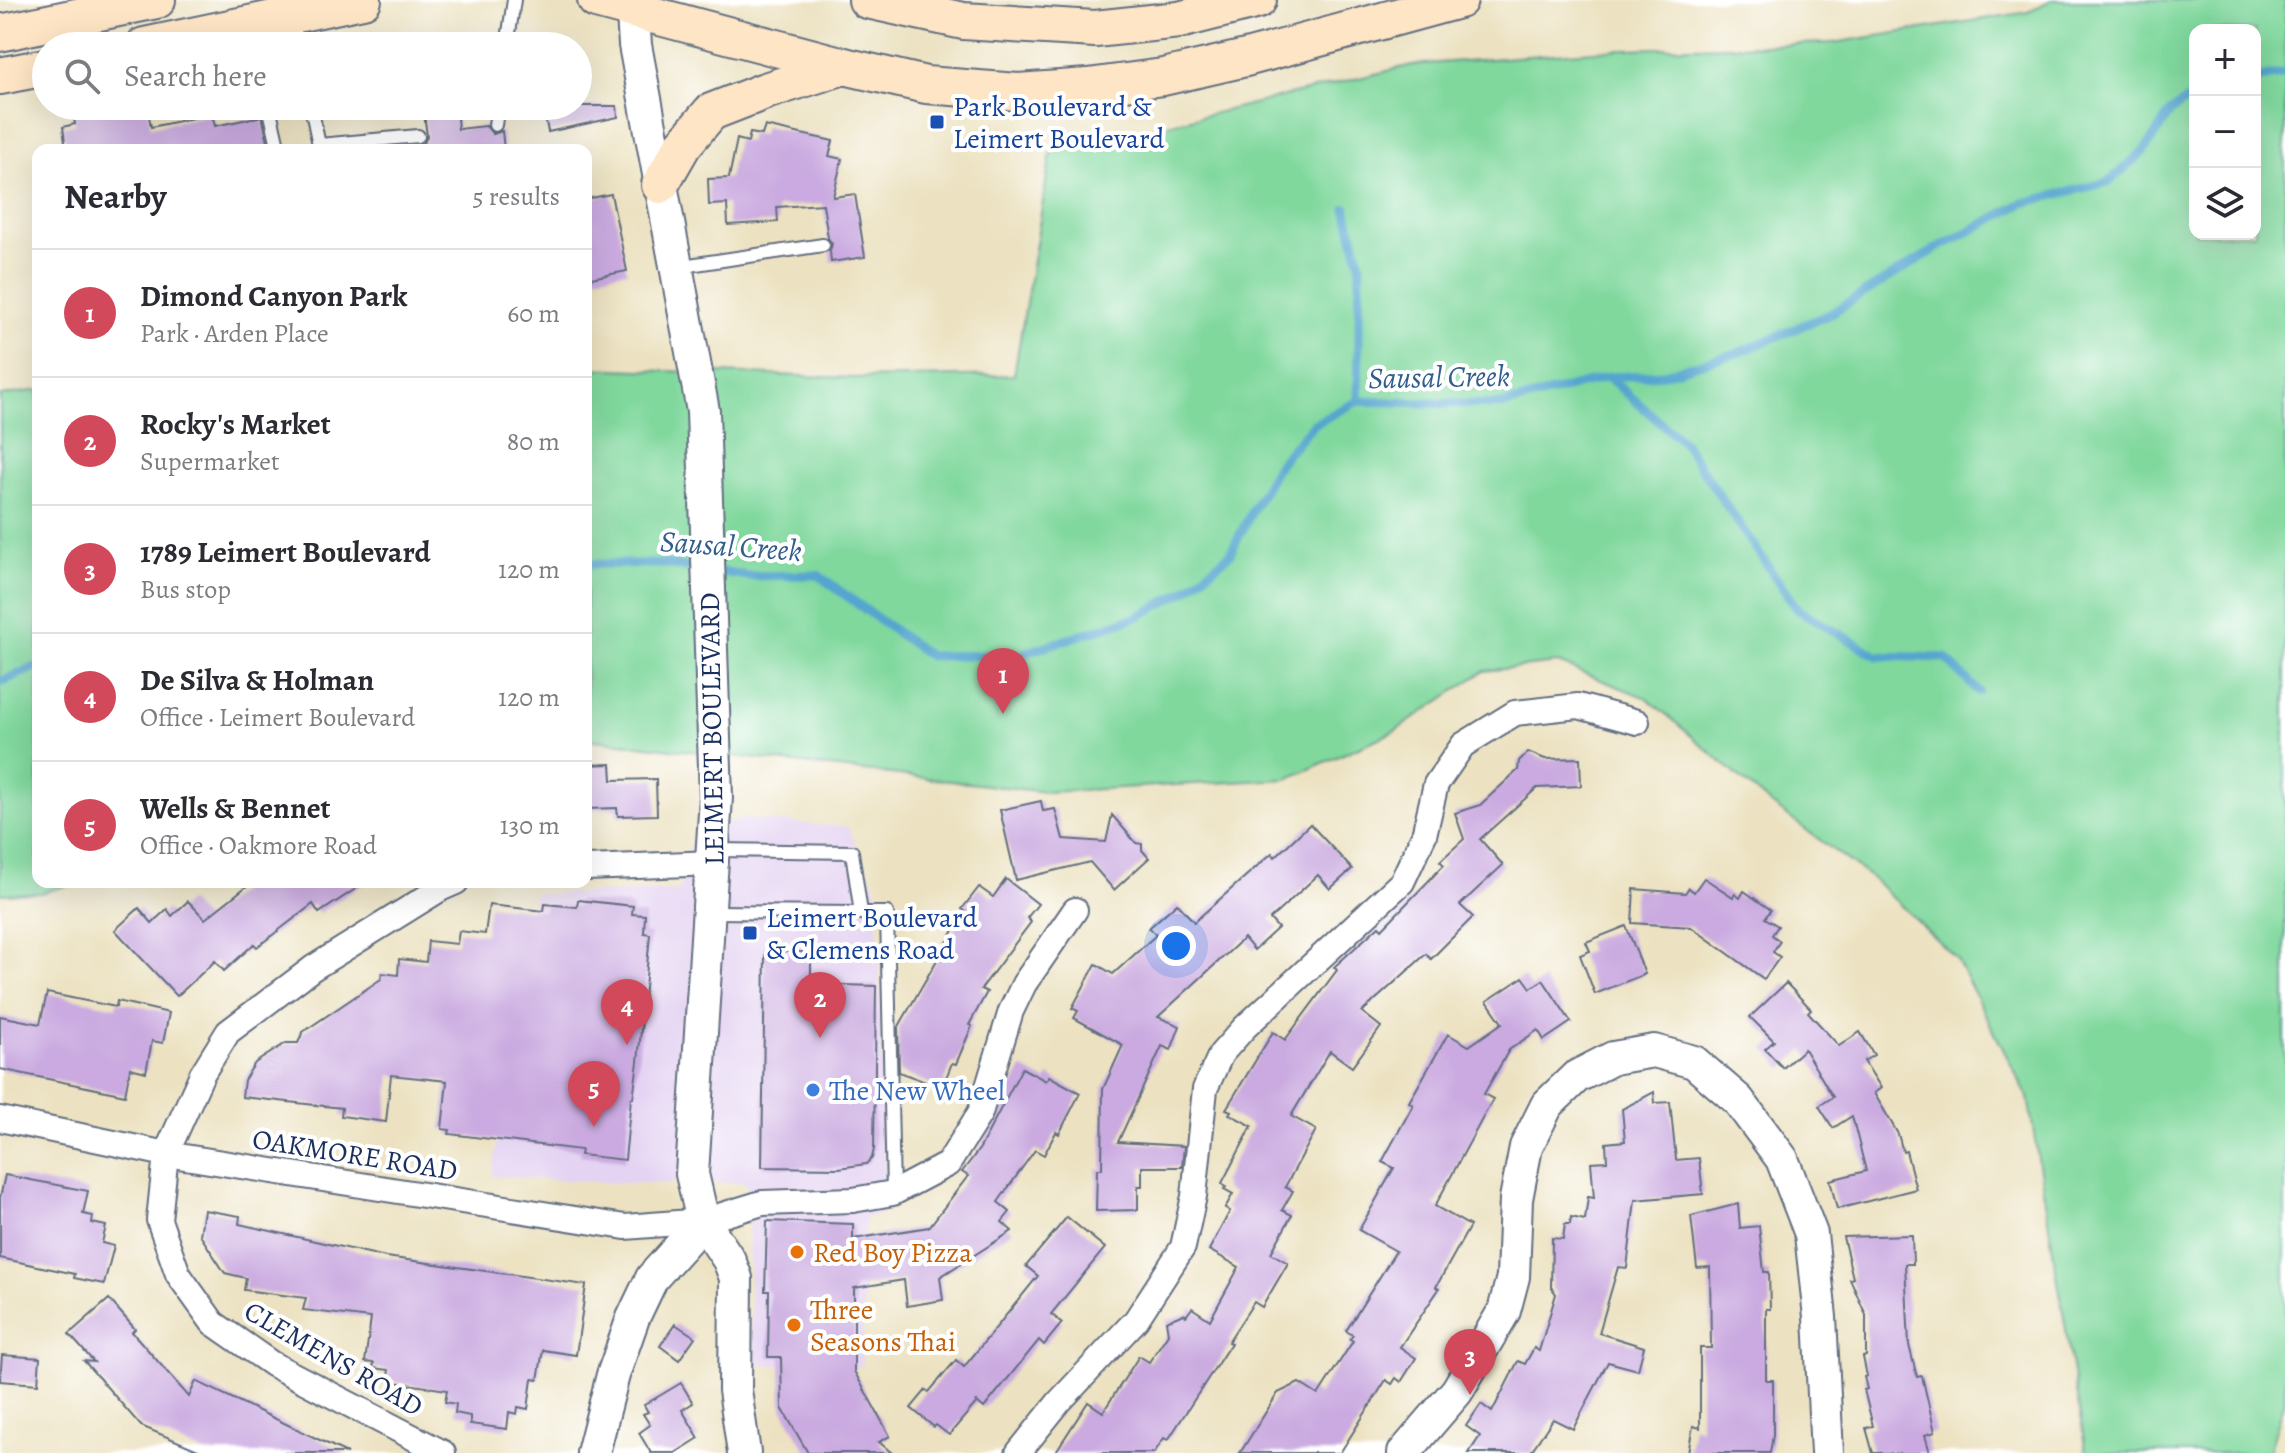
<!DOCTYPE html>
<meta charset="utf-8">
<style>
:root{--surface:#fff;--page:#f7f7f7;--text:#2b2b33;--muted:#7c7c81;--line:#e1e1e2;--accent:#d1495b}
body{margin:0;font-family:Alegreya,serif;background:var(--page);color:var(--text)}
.controls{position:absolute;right:24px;top:24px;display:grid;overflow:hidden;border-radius:16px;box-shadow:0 8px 32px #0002}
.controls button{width:72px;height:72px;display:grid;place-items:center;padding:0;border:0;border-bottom:2px solid var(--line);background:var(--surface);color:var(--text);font:40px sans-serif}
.you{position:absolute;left:1176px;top:946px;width:28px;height:28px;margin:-20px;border:6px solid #fff;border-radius:50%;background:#1a73e8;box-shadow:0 0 0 12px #1a73e833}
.badge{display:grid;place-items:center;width:52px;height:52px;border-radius:50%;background:var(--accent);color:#fff;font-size:26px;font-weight:700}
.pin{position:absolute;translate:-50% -66px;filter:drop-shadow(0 2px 4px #0008)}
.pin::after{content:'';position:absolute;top:42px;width:28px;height:24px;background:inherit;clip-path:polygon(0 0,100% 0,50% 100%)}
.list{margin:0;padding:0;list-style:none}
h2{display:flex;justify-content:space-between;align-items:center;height:104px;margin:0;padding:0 32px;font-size:34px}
h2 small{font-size:26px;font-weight:400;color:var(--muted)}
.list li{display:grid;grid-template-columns:52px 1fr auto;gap:24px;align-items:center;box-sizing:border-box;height:128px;padding:0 32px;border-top:2px solid var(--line)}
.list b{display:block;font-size:30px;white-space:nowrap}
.list p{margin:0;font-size:26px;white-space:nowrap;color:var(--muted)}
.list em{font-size:26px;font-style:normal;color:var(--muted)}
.icon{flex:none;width:44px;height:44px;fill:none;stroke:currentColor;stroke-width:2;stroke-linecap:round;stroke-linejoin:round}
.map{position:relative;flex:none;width:2285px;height:1453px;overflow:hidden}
.search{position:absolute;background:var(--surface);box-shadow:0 8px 32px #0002;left:32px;top:32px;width:560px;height:88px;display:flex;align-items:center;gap:20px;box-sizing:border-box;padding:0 28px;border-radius:44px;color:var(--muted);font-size:30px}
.panel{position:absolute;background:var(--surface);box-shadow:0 8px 32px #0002;left:32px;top:144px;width:560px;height:744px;border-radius:16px}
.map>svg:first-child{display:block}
</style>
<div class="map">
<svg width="2285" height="1453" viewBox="0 0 2285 1453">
<rect width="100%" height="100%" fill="#fff"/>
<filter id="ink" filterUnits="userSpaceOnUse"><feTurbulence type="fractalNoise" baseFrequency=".0125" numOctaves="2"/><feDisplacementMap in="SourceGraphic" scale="16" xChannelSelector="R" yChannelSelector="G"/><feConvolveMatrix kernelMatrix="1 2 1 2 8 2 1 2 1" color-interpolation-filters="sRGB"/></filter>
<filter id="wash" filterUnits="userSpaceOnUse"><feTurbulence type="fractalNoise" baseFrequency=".006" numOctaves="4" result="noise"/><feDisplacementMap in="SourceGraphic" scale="32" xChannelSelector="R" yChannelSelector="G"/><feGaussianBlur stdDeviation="1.8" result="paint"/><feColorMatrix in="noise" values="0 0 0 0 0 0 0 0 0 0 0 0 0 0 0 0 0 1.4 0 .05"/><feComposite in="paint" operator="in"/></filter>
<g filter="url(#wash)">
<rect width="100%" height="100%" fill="#ece2c1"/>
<polygon fill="#e4d3f2" points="744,819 848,827 877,890 886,1213 865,1218 862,1366 752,1365 747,1183 612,1183 492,1176 534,894 679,891 694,830"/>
<g fill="#80d89d" stroke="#4e847e" stroke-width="2" fill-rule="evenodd">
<path d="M2051,0H2285V1400L2269,1453H2086L2028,1097L1956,958L1874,880L1767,801L1647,698L1558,663L1484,671L1395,731L1287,779L1046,792L586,739V368L854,378L1014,375L1051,153L1412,65L1621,49L1833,43L2028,12ZM2195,30H2255V234H2195Z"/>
<polygon points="38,390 38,882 79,882 42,893 0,894 0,396"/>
</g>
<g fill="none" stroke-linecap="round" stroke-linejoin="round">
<g stroke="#55a5cf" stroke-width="9">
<polyline points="2255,79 2285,73"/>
<polyline points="1346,208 1360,264 1358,401"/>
<polyline points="1608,377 1684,443 1797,609 1877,656 1945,658 1978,691"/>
<polyline points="586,564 665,564 701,569"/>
<polyline points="716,571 748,576 818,575 929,656 1018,655 1137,617 1185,591 1230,554 1255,505 1280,462 1314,424 1358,401 1503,405 1608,377 1664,374 1740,352 1830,314 1939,247 2023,203 2108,182 2144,151 2171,111 2195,96"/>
<polyline points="0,682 38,666"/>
</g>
</g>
<g id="blocks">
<g fill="#caaae0">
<polygon points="108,106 147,106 151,127 212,114 215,126 262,116 270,150 66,150 63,127 75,124 73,113"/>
<polygon points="423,106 456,106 458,129 486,126 493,134 502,131 504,150 418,150 418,145 424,143 427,136"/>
<polygon points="543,106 617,106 618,117 548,132"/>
<polygon points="765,126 833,141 829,156 842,159 833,197 855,194 865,257 831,262 830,251 832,244 828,238 823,204 777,207 778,222 728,225 727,204 709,205 708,179 729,178 737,139 748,142 750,133 762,135"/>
<polygon points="611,194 627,271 586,279 586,199"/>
<polygon points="1528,752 1545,759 1580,758 1581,786 1537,788 1480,839 1503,865 1460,905 1473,917 1431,959 1426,954 1362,1012 1381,1027 1352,1067 1330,1051 1291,1116 1316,1130 1285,1187 1293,1191 1282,1210 1292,1215 1271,1253 1288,1263 1262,1307 1254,1302 1228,1342 1231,1343 1168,1440 1164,1438 1154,1453 1055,1453 1088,1402 1103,1412 1139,1356 1149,1362 1168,1334 1166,1321 1184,1314 1186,1316 1192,1308 1210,1320 1239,1267 1209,1250 1230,1211 1225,1208 1233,1194 1224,1189 1226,1187 1222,1183 1252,1126 1229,1114 1231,1111 1226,1109 1273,1032 1285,1040 1337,970 1334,967 1379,926 1382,929 1444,865 1440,861 1464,839 1455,813 1480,805 1518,770 1519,761"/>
<polygon points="611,764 612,780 656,779 657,815 618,816 617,808 586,809 586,765"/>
<polygon points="1041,801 1043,811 1055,809 1063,839 1106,842 1112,815 1136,843 1142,844 1142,850 1149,858 1114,890 1090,862 1016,880 1000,810"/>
<polygon points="1310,824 1352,869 1330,889 1318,875 1270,919 1278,928 1254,950 1244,938 1158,1017 1180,1026 1171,1050 1162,1046 1118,1142 1184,1146 1182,1167 1142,1167 1142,1186 1138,1186 1138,1210 1096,1211 1097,1169 1102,1169 1103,1089 1123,1045 1074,1018 1078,1011 1072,1008 1096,964 1113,974 1156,935 1149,928 1177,903 1194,922 1272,853 1275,857"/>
<polygon points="1704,878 1733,897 1735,894 1740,898 1744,891 1771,910 1765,918 1778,926 1772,935 1780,941 1773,952 1780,957 1764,979 1691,927 1632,923 1634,889 1685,893 1689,888 1694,892"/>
<polygon points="1006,879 1038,904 1027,918 1031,922 981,989 987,992 969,1025 972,1026 956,1064 952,1063 942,1088 899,1072 898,1028 965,911 962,909 979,887 993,897"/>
<polygon points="252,882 366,882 319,913 313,904 257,947 254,944 224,971 215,961 177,996 115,930 139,908 152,923 167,909 172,916 188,901 205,919"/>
<polygon points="578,900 633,906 632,914 645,915 644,933 650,934 638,1062 633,1098 631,1098 625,1160 580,1155 581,1150 449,1134 450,1130 442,1129 447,1081 391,1075 386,1122 341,1116 342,1108 242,1097 244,1080 255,1063 286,1043 298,1043 303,1032 381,979 382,973 398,975 399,959 426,962 428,941 457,944 459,931 485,934 489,905 544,911 545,904 577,907"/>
<polygon points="1626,926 1645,974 1595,994 1580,955 1590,951 1586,942"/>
<polygon points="765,952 811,952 811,984 876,986 874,1149 872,1158 866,1164 839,1168 762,1167"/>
<polygon points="1523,977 1531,988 1543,980 1571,1022 1544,1040 1538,1030 1509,1050 1484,1094 1493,1099 1435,1206 1470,1226 1436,1287 1439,1289 1400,1347 1416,1358 1401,1382 1396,1378 1392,1384 1386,1380 1340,1453 1240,1453 1278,1393 1299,1383 1318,1395 1353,1341 1350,1339 1353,1335 1346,1331 1396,1251 1359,1230 1394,1168 1382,1162 1413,1105 1409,1102 1448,1034 1469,1046 1502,1023 1487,1001"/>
<polygon points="1786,983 1811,1009 1808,1012 1839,1046 1860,1032 1874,1055 1864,1061 1881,1088 1874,1093 1898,1134 1903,1152 1906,1151 1916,1189 1837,1209 1830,1180 1866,1171 1852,1116 1833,1128 1819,1106 1833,1097 1804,1049 1783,1068 1765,1049 1774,1041 1750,1017"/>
<polygon points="47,993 116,1007 117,1001 169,1013 163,1043 152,1041 146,1072 130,1068 125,1095 0,1069 0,1016 40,1024"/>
<polygon points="1022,1068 1046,1081 1049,1076 1080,1093 1059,1134 1056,1132 1044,1155 1035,1150 998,1202 1010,1212 1002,1222 1012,1231 940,1277 943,1300 907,1306 904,1280 854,1288 854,1371 890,1436 879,1442 892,1453 808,1453 782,1408 781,1357 768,1357 769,1291 765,1291 767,1221 853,1224 853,1239 929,1227 968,1176 962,1172 980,1148"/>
<polygon points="1654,1092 1655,1103 1670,1102 1676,1160 1699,1158 1703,1194 1635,1200 1627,1268 1618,1267 1599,1333 1644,1347 1638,1370 1608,1362 1573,1429 1553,1419 1530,1453 1469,1453 1480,1436 1466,1426 1481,1404 1492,1412 1518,1361 1525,1364 1534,1348 1539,1351 1556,1294 1551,1287 1552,1238 1563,1239 1565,1224 1570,1224 1571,1217 1585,1220 1588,1197 1594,1198 1591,1162 1607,1161 1606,1143 1625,1141 1622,1109"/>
<polygon points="5,1175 88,1191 83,1214 93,1216 92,1223 106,1226 102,1243 114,1246 104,1284 74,1278 75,1274 0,1258 0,1198"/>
<polygon points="1738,1204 1740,1228 1759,1226 1764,1272 1769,1272 1770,1309 1766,1309 1766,1380 1773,1380 1773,1435 1770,1453 1688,1453 1693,1426 1700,1428 1700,1348 1711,1348 1710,1267 1697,1268 1691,1216"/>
<polygon points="204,1210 240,1216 239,1224 386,1257 586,1285 576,1355 543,1350 538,1380 532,1379 528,1409 518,1407 517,1414 509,1412 507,1429 470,1424 470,1416 455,1413 456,1404 445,1402 447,1390 387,1381 389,1370 373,1368 374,1363 365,1362 371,1318 303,1310 306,1298 244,1290 246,1278 225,1273 200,1235"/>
<polygon points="1067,1217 1105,1248 1051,1314 1062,1323 1044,1345 1039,1340 984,1408 977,1402 949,1435 936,1425 934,1427 911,1408 926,1390 929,1392 956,1360 964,1367 1038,1276 1026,1266"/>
<polygon points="1912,1235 1913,1264 1905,1264 1909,1345 1917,1377 1922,1376 1935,1432 1925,1435 1930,1453 1873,1453 1866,1428 1873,1426 1864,1390 1867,1389 1864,1377 1867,1376 1863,1357 1866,1356 1866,1315 1850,1279 1853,1278 1843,1237"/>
<polygon points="109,1299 135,1329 132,1332 189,1397 196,1381 347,1453 205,1453 141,1426 84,1361 94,1362 69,1334"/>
<polygon points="675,1324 695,1337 679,1360 660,1346"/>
<polygon points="2,1355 40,1358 38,1384 0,1381"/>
<polygon points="681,1383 693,1403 682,1410 699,1438 675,1453 651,1453 639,1433 650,1425 643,1414 648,1412 644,1405"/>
</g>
</g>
</g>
<g filter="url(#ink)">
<use href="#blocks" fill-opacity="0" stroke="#646e81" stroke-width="2"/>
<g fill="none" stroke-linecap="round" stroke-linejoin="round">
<defs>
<g id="service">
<polyline points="292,18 298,46"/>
<polyline points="507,46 514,0"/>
<polyline points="269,106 279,150"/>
<polyline points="311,106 319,145 418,136"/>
<polyline points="495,125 498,106"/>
<polyline points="676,267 823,245"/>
<polyline points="710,912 861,913 852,852 715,850"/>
<polyline points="861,913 887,913 893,1193"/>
</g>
<g id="minor">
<polyline points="586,868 714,863"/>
<polyline points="0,1119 166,1154 625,1227 703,1221 762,1203 853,1200 893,1193 948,1164 980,1113 1011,1011 1024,984 1075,910"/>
<polyline points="443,1453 272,1364 213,1323 178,1274 159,1220 166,1154 202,1074 228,1032 313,968 440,889 456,882"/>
<polyline points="1018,1453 1059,1402 1136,1320 1183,1247 1194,1196 1205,1089 1221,1054 1245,1027 1402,882 1424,835 1436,784 1463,745 1515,713 1578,706 1637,722"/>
</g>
<g id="tertiary">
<polyline points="632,0 635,45 703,411 716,797 692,1174 703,1221 729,1260 736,1278 735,1390 744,1453"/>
<polyline points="593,1453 613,1375 633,1318 652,1278 703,1221"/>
<polyline points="1404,1453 1457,1391 1504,1311 1513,1277 1516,1199 1526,1147 1547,1105 1576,1077 1613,1058 1654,1051 1694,1062 1738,1100 1782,1159 1811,1234 1820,1317 1827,1453"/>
</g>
<g id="secondary">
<polyline points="596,0 844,66 926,85 1018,92 1088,87 1163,77 1246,58 1459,0"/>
<polyline points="867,0 963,21 1095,29 1179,20 1258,0"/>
<polyline points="0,33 157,0"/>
<polyline points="144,46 363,0"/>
<polyline points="0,76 46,67"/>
<polyline points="660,185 683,145 711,112 765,91 844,66"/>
</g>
</defs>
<use href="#service" stroke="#646e81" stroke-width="16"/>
<use href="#minor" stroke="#646e81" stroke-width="28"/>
<use href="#tertiary" stroke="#646e81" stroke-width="36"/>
<use href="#secondary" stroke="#646e81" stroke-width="40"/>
<use href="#service" stroke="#fff" stroke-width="12"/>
<use href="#minor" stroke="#fff" stroke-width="24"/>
<use href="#tertiary" stroke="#fff" stroke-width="32"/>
<use href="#secondary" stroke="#fde5c5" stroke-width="36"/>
</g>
</g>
<g fill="#1a4fb4" stroke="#fff" stroke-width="3">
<rect x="929" y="114" width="16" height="16" rx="4"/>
<rect x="742" y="925" width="16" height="16" rx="4"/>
</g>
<circle fill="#3f7fe0" stroke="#fff" stroke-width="3" cx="813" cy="1090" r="8"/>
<g fill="#e8710a" stroke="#fff" stroke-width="3">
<circle cx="797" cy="1252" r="8"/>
<circle cx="794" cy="1325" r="8"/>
</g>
<g text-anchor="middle" stroke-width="8" stroke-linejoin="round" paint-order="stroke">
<g font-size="28" fill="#164399" stroke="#fff" text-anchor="start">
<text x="953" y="116">Park Boulevard &amp;<tspan x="953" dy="32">Leimert Boulevard</tspan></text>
<text x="766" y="927">Leimert Boulevard<tspan x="766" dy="32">&amp; Clemens Road</tspan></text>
</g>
<g font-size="28" fill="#1b2f5e" stroke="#fff">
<text transform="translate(711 729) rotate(-91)" y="10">LEIMERT BOULEVARD</text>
<text transform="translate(355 1154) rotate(9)" y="10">OAKMORE ROAD</text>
<text transform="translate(334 1358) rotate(30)" y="10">CLEMENS ROAD</text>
</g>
<g font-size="28" fill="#366cbe" stroke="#fff" text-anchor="start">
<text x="829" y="1100">The New Wheel</text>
</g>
<g font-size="28" fill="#c56008" stroke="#fff" text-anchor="start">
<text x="813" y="1262">Red Boy Pizza</text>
<text x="810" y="1319">Three<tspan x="810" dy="32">Seasons Thai</tspan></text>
</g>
<g font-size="30" font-style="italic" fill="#325e8b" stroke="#fff">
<text transform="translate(1439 377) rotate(-1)" y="10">Sausal Creek</text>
<text transform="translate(731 546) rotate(4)" y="10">Sausal Creek</text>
</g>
</g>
</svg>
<div class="controls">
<button>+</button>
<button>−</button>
<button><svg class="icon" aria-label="layers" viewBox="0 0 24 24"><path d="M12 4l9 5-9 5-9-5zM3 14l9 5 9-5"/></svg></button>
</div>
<div class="you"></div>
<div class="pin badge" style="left:1003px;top:714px">1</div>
<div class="pin badge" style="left:820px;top:1038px">2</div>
<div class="pin badge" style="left:1470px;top:1395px">3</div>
<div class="pin badge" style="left:627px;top:1045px">4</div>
<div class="pin badge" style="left:594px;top:1127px">5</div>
<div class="search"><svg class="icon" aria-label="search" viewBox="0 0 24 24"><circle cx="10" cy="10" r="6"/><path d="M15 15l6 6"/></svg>Search here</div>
<section class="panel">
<h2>Nearby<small>5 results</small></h2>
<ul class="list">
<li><span class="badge">1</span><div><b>Dimond Canyon Park</b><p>Park · Arden Place</p></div><em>60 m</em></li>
<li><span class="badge">2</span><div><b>Rocky's Market</b><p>Supermarket</p></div><em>80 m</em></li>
<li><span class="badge">3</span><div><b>1789 Leimert Boulevard</b><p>Bus stop</p></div><em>120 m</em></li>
<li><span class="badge">4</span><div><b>De Silva &amp; Holman</b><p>Office · Leimert Boulevard</p></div><em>120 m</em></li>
<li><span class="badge">5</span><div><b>Wells &amp; Bennet</b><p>Office · Oakmore Road</p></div><em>130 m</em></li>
</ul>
</section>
</div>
